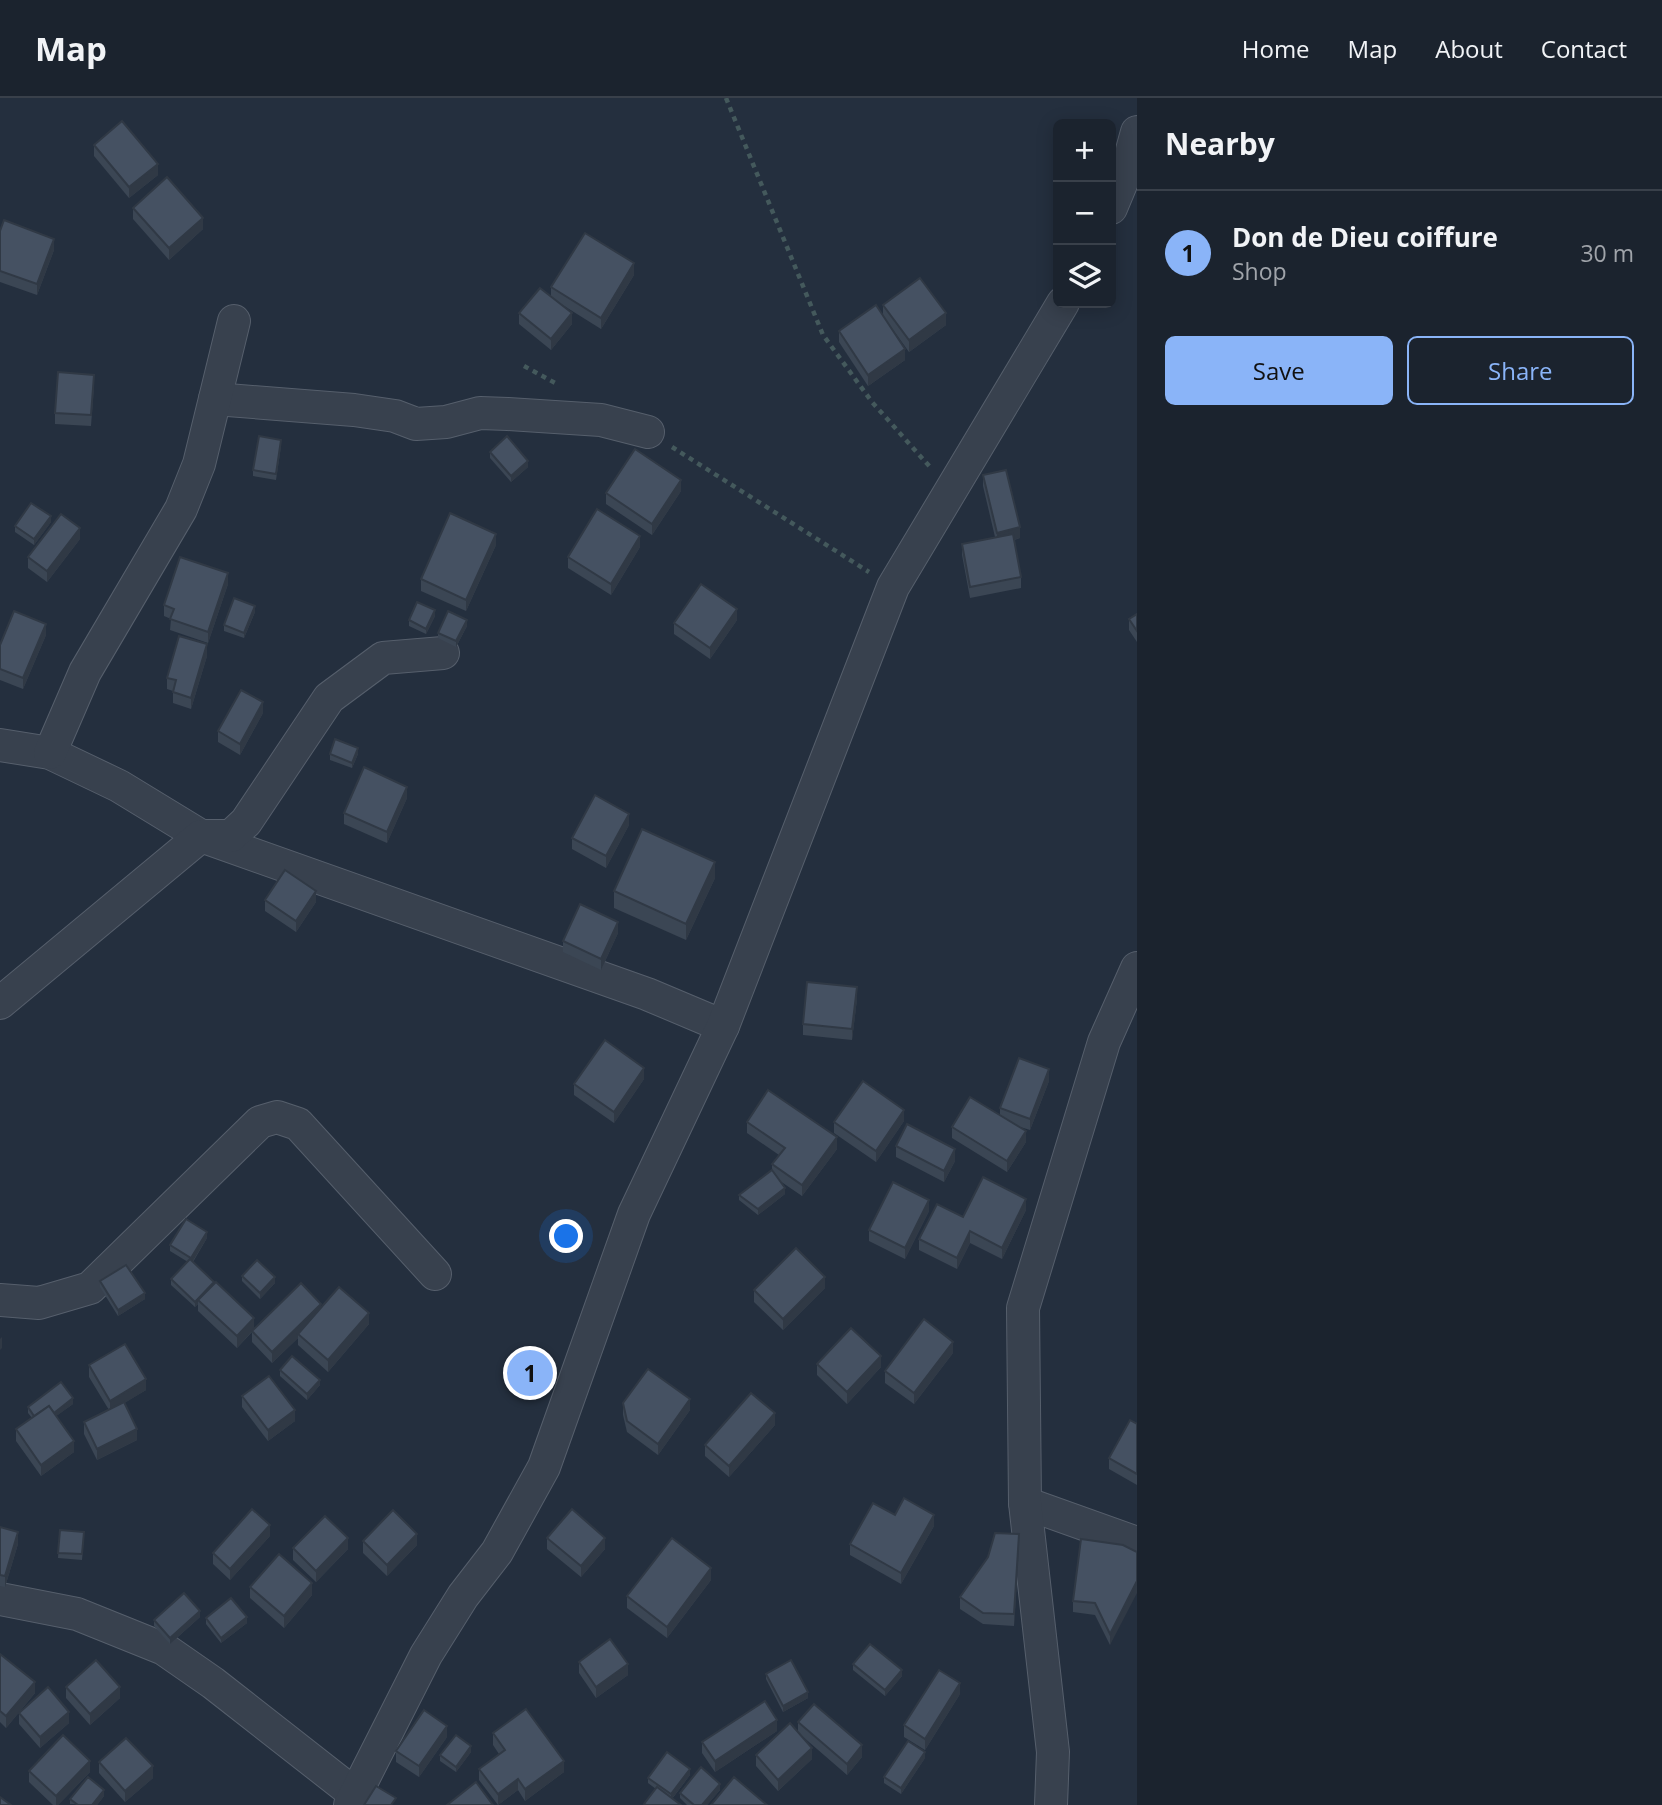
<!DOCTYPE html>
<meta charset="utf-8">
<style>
:root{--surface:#1b232e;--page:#282f3a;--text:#f1f3f6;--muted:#a0a4aa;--line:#39404a;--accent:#8ab4f8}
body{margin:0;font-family:"Open Sans",sans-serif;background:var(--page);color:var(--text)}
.controls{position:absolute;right:21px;top:21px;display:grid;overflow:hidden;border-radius:10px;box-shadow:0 4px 18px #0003}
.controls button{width:63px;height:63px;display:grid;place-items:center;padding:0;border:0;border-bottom:2px solid var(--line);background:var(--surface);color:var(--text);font:35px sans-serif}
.you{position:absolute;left:567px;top:1139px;width:24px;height:24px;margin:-18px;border:5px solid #fff;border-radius:50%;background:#1a73e8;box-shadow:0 0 0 10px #1a73e833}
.badge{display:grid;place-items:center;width:46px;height:46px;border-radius:50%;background:var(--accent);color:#111;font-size:23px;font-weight:700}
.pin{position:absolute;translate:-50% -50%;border:4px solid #fff;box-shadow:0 2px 7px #0006}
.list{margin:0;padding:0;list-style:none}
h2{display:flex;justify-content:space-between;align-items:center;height:91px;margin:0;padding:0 28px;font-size:30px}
h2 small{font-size:23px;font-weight:400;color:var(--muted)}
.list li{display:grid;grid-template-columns:46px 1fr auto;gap:21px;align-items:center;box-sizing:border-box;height:126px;padding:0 28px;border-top:2px solid var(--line)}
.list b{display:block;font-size:26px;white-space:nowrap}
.list p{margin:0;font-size:23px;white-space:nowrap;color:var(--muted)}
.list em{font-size:23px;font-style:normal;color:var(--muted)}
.actions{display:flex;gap:14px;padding:21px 28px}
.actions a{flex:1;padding:16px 0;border:2px solid var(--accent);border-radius:10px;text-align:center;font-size:24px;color:var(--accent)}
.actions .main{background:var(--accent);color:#111}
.icon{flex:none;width:38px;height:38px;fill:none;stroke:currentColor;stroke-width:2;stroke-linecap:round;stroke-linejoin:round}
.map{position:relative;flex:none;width:1137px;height:1707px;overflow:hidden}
header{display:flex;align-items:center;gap:42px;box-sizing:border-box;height:98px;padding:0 35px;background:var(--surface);border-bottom:2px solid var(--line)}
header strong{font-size:33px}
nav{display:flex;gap:38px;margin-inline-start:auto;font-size:24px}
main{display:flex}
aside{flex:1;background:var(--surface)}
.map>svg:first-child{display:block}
</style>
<header>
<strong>Map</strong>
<nav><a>Home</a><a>Map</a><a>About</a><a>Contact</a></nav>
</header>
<main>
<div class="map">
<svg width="1137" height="1707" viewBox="0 0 1137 1707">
<rect width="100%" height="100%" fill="#242f3e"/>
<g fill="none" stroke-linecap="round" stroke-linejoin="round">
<defs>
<g id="street">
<polyline points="1111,110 1126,74 1137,34"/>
<polyline points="215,301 354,312 395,318 416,326 446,324 480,315 508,316 601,322 648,334"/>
<polyline points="0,647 50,655 119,688 201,738 647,896 723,928"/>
<polyline points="50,655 85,574 181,411 199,366 234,223"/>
<polyline points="0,905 201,738 231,738 246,724 329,600 383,560 443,555"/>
<polyline points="0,1202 39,1205 90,1190 260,1024 277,1019 298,1026 435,1176"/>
<polyline points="1025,1405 1137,1445"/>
<polyline points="0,1501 77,1516 164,1551 213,1585 356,1697"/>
<polyline points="350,1707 426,1557 463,1498 497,1454 544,1369 634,1116 723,928 893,489 1063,205"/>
<polyline points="1051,1707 1053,1654 1025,1405 1023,1210 1104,944 1137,870"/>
</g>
</defs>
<use href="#street" stroke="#565f6c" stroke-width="34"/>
<g stroke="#44595c" stroke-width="4.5" stroke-dasharray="5 5" stroke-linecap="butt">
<polyline points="726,0 823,237 872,304 930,369"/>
<polyline points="524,268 557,286"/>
<polyline points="672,349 869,474"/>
</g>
<use href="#street" stroke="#38414e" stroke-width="32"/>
</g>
<g fill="#3b4654">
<polygon points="94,47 158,77 129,100 94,58"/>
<polygon points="133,110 203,131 169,162 133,121"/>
<polygon points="0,133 54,152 37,197 0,184"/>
<polygon points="634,177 601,231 561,206 572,226 551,252 519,226 519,215 551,199 551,189"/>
<polygon points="883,207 946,227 909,254 883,218"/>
<polygon points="839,233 905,262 868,288 839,244"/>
<polygon points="94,288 91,328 55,326 55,315"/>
<polygon points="281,348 276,382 253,378 253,372"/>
<polygon points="490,354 528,369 511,384 490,360"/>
<polygon points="983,377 1020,440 1014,442 1021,479 1021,490 970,500 962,457 962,446 995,439 983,388"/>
<polygon points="681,393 652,437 606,406 606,395"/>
<polygon points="51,424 34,447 15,434 15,428"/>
<polygon points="80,441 47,484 28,470 28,459"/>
<polygon points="496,447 466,513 421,493 421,481"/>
<polygon points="640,449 611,497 568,470 568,459"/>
<polygon points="228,486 208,545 170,532 171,521 164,518 164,507"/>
<polygon points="255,514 244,540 224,533 224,527"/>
<polygon points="1137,516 1137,544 1129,532 1129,521"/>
<polygon points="435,518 426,536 409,528 409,522"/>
<polygon points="737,522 710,561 674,536 674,525"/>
<polygon points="467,528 456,549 438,540 438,535"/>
<polygon points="46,537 23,591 0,582 0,547"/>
<polygon points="207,558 191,611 173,605 173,593 167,591 167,580"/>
<polygon points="263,615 240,657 218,644 218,633"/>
<polygon points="330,656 358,656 352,670 330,662"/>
<polygon points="407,700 387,745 344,726 344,715"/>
<polygon points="629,727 606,770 572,751 572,740"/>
<polygon points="715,780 686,842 614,810 614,793"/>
<polygon points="265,802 316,804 296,834 265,813"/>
<polygon points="618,835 601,872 563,854 563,843"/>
<polygon points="857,901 852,942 803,937 803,926"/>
<polygon points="644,981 614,1025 574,997 574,986"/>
<polygon points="1049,983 1030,1032 1017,1028 1026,1044 1007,1074 952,1040 952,1029 1000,1017 1000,1010"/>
<polygon points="904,1023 876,1064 834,1035 834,1024"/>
<polygon points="747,1024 837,1051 802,1098 780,1083 785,1096 758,1117 739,1102 739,1097 772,1072 772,1066 779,1057 747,1035"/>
<polygon points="896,1048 955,1063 944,1084 896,1059"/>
<polygon points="1026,1112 1002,1161 970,1145 957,1171 919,1152 919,1141 963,1119"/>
<polygon points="929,1113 905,1161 869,1143 869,1132"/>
<polygon points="207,1140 193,1164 254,1230 321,1209 369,1226 328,1274 298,1247 298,1240 272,1265 252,1244 252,1234 237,1250 198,1213 198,1206 195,1209 171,1187 171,1181 188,1164 170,1153 170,1147"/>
<polygon points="242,1178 275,1185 260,1201 242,1183"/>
<polygon points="100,1183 145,1201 118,1218 100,1189"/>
<polygon points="825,1190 783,1232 754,1204 754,1192"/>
<polygon points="953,1255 914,1306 885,1285 885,1273"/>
<polygon points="817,1266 881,1269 847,1306 817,1277"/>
<polygon points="89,1267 146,1292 124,1305 137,1342 97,1362 84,1336 84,1324 109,1312 89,1279"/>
<polygon points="280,1272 320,1287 307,1302 280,1278"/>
<polygon points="242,1298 295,1323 268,1343 242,1309"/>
<polygon points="623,1305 690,1312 658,1357 627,1334 623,1317"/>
<polygon points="73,1306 56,1318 74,1354 41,1378 16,1343 16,1331 32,1320 28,1315 28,1309"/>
<polygon points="1137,1326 1137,1387 1109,1371 1109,1360"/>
<polygon points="775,1327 729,1379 705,1358 705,1347"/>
<polygon points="895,1417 934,1428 901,1486 850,1457 850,1446"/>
<polygon points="0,1429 18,1446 5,1489 0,1488"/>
<polygon points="60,1432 84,1439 82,1462 58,1460"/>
<polygon points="270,1438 230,1482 213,1466 213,1455"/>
<polygon points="547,1440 605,1451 581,1479 547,1451"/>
<polygon points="363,1443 417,1447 387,1478 363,1455"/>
<polygon points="1019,1448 1014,1528 983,1526 960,1511 960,1499"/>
<polygon points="293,1450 348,1451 316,1484 293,1462"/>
<polygon points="1137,1454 1110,1547 1095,1517 1073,1514 1073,1503"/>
<polygon points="711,1482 667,1540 627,1510 627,1498"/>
<polygon points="250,1489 312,1497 284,1530 250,1500"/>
<polygon points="200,1519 170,1546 154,1528 154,1522"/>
<polygon points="206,1520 247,1525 221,1545 206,1526"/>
<polygon points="0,1556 35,1595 6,1630 0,1624"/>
<polygon points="579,1564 628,1577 596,1600 579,1575"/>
<polygon points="853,1566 902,1578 885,1598 853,1572"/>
<polygon points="766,1576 808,1600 783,1614 766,1581"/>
<polygon points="66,1589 120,1600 90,1627 66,1600"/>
<polygon points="960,1596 925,1652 904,1639 904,1627"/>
<polygon points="19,1615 69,1625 40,1650 19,1626"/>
<polygon points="798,1624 862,1659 847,1677 802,1638 812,1661 778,1693 756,1668 756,1657 798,1634"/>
<polygon points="777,1633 715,1674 702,1655 702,1644"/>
<polygon points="493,1635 564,1674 525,1703 518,1692 498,1707 479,1682 479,1671 499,1656 493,1647"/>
<polygon points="447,1639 419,1679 396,1664 396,1653"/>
<polygon points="471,1654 456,1674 440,1663 440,1657"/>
<polygon points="925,1660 901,1696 884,1685 884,1679"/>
<polygon points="99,1664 153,1680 125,1704 99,1675"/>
<polygon points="29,1673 90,1674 58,1707 53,1707 29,1684"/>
<polygon points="690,1677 672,1701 681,1707 644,1707 656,1691 648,1685 648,1680"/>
<polygon points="720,1692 707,1707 687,1707 680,1700 680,1695"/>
<polygon points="104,1698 97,1707 70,1706 70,1701"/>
</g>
<g fill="#303945">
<polygon points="158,66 158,77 129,100 129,89"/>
<polygon points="203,120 203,131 169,162 169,150"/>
<polygon points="54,141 54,152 37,197 37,186"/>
<polygon points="634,165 634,177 601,231 601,220"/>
<polygon points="572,215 572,226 551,252 551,241"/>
<polygon points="946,215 946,227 909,254 909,242"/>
<polygon points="905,251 905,262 868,288 868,277"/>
<polygon points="528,363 528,369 511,384 511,378"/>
<polygon points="681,382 681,393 652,437 652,426"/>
<polygon points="51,418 51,424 34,447 34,441"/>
<polygon points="1020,429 1020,440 997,446 997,435"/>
<polygon points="80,430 80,441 47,484 47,473"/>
<polygon points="496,436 496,447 466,513 466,502"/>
<polygon points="640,438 640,449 611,497 611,486"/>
<polygon points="228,475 228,486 208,545 208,534"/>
<polygon points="255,508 255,514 244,540 244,535"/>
<polygon points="737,511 737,522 710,561 710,550"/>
<polygon points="435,512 435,518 426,536 426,531"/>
<polygon points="467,522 467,528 456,549 456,543"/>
<polygon points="46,526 46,537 23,591 23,580"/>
<polygon points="207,546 207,558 191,611 191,600"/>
<polygon points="263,604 263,615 240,657 240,646"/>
<polygon points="358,650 358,656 352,670 352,665"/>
<polygon points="407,689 407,700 387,745 387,734"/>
<polygon points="629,716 629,727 606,770 606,758"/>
<polygon points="715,764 715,780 686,842 686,826"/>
<polygon points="316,793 316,804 296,834 296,823"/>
<polygon points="618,824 618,835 601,872 601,861"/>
<polygon points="857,889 857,901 852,942 852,931"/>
<polygon points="644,970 644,981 614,1025 614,1014"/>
<polygon points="1049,971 1049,983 1030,1032 1030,1021"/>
<polygon points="904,1012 904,1023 876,1064 876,1053"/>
<polygon points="1026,1033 1026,1044 1007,1074 1007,1063"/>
<polygon points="837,1039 837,1051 802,1098 802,1087"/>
<polygon points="955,1051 955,1063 944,1084 944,1073"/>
<polygon points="785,1090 785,1096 758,1117 758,1111"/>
<polygon points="1026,1101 1026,1112 1002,1161 1002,1150"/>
<polygon points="929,1102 929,1113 905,1161 905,1150"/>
<polygon points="970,1133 970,1145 957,1171 957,1160"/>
<polygon points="207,1134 207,1140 191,1166 191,1160"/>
<polygon points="275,1179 275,1185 260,1201 260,1195"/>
<polygon points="825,1179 825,1190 783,1232 783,1221"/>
<polygon points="214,1184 214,1190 198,1202 198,1206 195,1209 195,1204"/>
<polygon points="145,1195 145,1201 118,1218 118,1212"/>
<polygon points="321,1206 321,1217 298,1236 298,1240 272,1265 272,1254"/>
<polygon points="369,1215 369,1226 328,1274 328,1262"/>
<polygon points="254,1220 254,1231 237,1250 237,1238"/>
<polygon points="2,1239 2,1250 0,1252 0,1241"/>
<polygon points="953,1244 953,1255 914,1306 914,1295"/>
<polygon points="881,1258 881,1269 847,1306 847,1294"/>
<polygon points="146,1281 146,1292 110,1314 110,1303"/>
<polygon points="320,1282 320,1287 307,1302 307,1296"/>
<polygon points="73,1300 73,1306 51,1322 51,1317"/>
<polygon points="690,1301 690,1312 658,1357 658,1346"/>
<polygon points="295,1312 295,1323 268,1343 268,1332"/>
<polygon points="775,1315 775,1327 729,1379 729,1368"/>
<polygon points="137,1331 137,1342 97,1362 97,1351"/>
<polygon points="74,1343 74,1354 41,1378 41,1367"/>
<polygon points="934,1417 934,1428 901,1486 901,1475"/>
<polygon points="270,1427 270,1438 230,1482 230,1471"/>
<polygon points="18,1434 18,1446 5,1489 5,1478"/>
<polygon points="417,1436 417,1447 387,1478 387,1467"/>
<polygon points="1019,1436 1019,1448 1014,1528 1014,1516"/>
<polygon points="348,1440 348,1451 316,1484 316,1473"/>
<polygon points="605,1440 605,1451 581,1479 581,1468"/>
<polygon points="711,1470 711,1482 667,1540 667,1529"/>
<polygon points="1137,1483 1137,1495 1110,1547 1110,1536"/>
<polygon points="312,1485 312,1497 284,1530 284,1518"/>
<polygon points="200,1513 200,1519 170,1546 170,1540"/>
<polygon points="247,1519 247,1525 221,1545 221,1540"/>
<polygon points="628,1566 628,1577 596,1600 596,1589"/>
<polygon points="902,1572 902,1578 885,1598 885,1592"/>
<polygon points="35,1584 35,1595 6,1630 6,1618"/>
<polygon points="960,1585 960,1596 925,1652 925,1641"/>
<polygon points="120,1589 120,1600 90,1627 90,1616"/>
<polygon points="808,1594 808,1600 783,1614 783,1608"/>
<polygon points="69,1614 69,1625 40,1650 40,1639"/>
<polygon points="777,1622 777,1633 715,1674 715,1663"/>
<polygon points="447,1628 447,1639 419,1679 419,1668"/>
<polygon points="862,1647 862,1659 847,1677 847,1666"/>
<polygon points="471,1648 471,1654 456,1674 456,1669"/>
<polygon points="812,1650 812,1661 778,1693 778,1682"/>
<polygon points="925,1654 925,1660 901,1696 901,1690"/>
<polygon points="90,1663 90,1674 58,1707 56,1707 56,1698"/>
<polygon points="564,1663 564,1674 525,1703 525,1691"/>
<polygon points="153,1668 153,1680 125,1704 125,1693"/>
<polygon points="690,1671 690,1677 671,1702 671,1696"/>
<polygon points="518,1681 518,1692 498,1707 498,1696"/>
<polygon points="720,1686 720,1692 707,1707 702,1707"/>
<polygon points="104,1692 104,1698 97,1707 92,1707"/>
</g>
<g fill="#455162" stroke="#303945" stroke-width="2">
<polygon points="122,23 158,66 129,89 94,47"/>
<polygon points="167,79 203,120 169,150 133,110"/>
<polygon points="4,122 54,141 37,186 0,173 0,133"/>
<polygon points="585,135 634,165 601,220 551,189"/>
<polygon points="920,180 946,215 909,242 883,207"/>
<polygon points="540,190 572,215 551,241 519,215"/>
<polygon points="876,207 905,251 868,277 839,233"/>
<polygon points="58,274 94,277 91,317 55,315"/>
<polygon points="259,338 281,342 276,376 253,372"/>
<polygon points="507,338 528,363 511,378 490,354"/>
<polygon points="635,351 681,382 652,426 606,395"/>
<polygon points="1006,372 1020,429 997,435 983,377"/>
<polygon points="31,405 51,418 34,441 15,428"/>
<polygon points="597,411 640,438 611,486 568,459"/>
<polygon points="450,415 496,436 466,502 421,481"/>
<polygon points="61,416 80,430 47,473 28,459"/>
<polygon points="1013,436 1021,479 970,489 962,446"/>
<polygon points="180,459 228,475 208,534 170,521 174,511 164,507"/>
<polygon points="701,486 737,511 710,550 674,525"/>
<polygon points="234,500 255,508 244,535 224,527"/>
<polygon points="417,504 435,512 426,531 409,522"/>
<polygon points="14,513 46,526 23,580 0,571 0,547"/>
<polygon points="448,513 467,522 456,543 438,535"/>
<polygon points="1137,516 1137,533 1129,521"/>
<polygon points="179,538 207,546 191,600 173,594 176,582 167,580"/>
<polygon points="241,592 263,604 240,646 218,633"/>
<polygon points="335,641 358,650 352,665 330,656"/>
<polygon points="364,669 407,689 387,734 344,715"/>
<polygon points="595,697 629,716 606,758 572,740"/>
<polygon points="642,731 715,764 686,826 614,793"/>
<polygon points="285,772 316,793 296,823 265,802"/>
<polygon points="580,806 618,824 601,861 563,843"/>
<polygon points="807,884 857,889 852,931 803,926"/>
<polygon points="605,942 644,970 614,1014 574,986"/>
<polygon points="1019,960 1049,971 1030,1021 1000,1010"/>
<polygon points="863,983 904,1012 876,1053 834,1024"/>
<polygon points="768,992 837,1039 802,1087 772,1066 785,1050 747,1024"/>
<polygon points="970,999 1026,1033 1007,1063 952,1029"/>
<polygon points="907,1026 955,1051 944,1073 896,1048"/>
<polygon points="772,1072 785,1090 758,1111 739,1097"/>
<polygon points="983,1079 1026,1101 1002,1150 970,1133 957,1160 919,1141 937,1106 963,1119"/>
<polygon points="893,1084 929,1102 905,1150 869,1132"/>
<polygon points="186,1121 207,1134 191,1160 170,1147"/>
<polygon points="796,1150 825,1179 783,1221 754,1192"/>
<polygon points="190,1161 214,1184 195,1204 171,1181"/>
<polygon points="257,1162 275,1179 260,1195 242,1178"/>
<polygon points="126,1167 145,1195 118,1212 100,1183"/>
<polygon points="216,1184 254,1220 237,1238 198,1202"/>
<polygon points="301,1185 321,1206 272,1254 252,1233"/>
<polygon points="339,1189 369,1215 328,1262 298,1236"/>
<polygon points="924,1221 953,1244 914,1295 885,1273"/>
<polygon points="851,1230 881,1258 847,1294 817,1266"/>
<polygon points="125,1246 146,1281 110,1303 89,1267"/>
<polygon points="292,1258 320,1282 307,1296 280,1272"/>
<polygon points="648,1271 690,1301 658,1346 627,1323 623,1305"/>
<polygon points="269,1278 295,1312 268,1332 242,1298"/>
<polygon points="61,1284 73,1300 54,1315 49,1308 34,1318 28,1309"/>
<polygon points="751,1295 775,1315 729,1368 705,1347"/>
<polygon points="124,1304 137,1331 97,1351 84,1324"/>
<polygon points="49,1308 74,1343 41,1367 16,1331"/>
<polygon points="1130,1322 1137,1326 1137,1376 1109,1360"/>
<polygon points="904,1400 934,1417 901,1475 850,1446 873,1405 895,1417"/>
<polygon points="252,1411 270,1427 230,1471 213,1455"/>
<polygon points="572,1411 605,1440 581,1468 547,1440"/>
<polygon points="393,1412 417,1436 387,1467 363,1443"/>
<polygon points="325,1418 348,1440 316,1473 293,1450"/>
<polygon points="0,1429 18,1434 5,1478 0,1477"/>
<polygon points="60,1432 84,1434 82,1456 58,1455"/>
<polygon points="995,1435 1019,1436 1014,1516 983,1515 960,1499 988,1459"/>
<polygon points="672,1440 711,1470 667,1529 627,1498"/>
<polygon points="1081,1441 1123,1447 1137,1454 1137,1483 1110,1536 1095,1505 1073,1503"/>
<polygon points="279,1456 312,1485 284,1518 250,1489"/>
<polygon points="184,1495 200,1513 170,1540 154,1522"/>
<polygon points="231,1500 247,1519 221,1540 206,1520"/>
<polygon points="610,1541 628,1566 596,1589 579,1564"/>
<polygon points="870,1546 902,1572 885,1592 853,1566"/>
<polygon points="0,1556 35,1584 6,1618 0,1613"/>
<polygon points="96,1562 120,1589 90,1616 66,1589"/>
<polygon points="791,1562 808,1594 783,1608 766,1576"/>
<polygon points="939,1572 960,1585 925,1641 904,1627"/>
<polygon points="48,1589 69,1614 40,1639 19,1615"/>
<polygon points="765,1603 777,1622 715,1663 702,1644"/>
<polygon points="814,1606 862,1647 847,1666 798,1624"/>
<polygon points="526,1611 564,1663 525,1691 518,1681 498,1696 479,1671 505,1652 493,1635"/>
<polygon points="424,1612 447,1628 419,1668 396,1653"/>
<polygon points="790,1625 812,1650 778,1682 756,1657"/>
<polygon points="63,1637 90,1663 56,1698 29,1673"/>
<polygon points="456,1637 471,1648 456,1669 440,1657"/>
<polygon points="126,1640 153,1668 125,1693 99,1664"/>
<polygon points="908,1643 925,1654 901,1690 884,1679"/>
<polygon points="667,1654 690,1671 671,1696 648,1680"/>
<polygon points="701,1669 720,1686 702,1707 694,1707 680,1695"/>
<polygon points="88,1679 104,1692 92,1707 78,1707 70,1701"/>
<polygon points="734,1679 767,1707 711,1707"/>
<polygon points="476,1684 493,1707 447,1707"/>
<polygon points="376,1688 396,1700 391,1707 364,1707"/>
<polygon points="657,1689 681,1707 646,1707 644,1706"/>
<polygon points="0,1699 11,1707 0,1707"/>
</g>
</svg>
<div class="controls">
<button>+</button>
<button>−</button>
<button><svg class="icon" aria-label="layers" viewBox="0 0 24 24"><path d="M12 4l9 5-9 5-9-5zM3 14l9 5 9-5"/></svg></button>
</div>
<div class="you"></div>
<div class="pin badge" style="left:530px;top:1275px">1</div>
</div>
<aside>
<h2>Nearby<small></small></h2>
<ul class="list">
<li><span class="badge">1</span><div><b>Don de Dieu coiffure</b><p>Shop</p></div><em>30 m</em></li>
</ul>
<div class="actions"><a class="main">Save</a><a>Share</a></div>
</aside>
</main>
